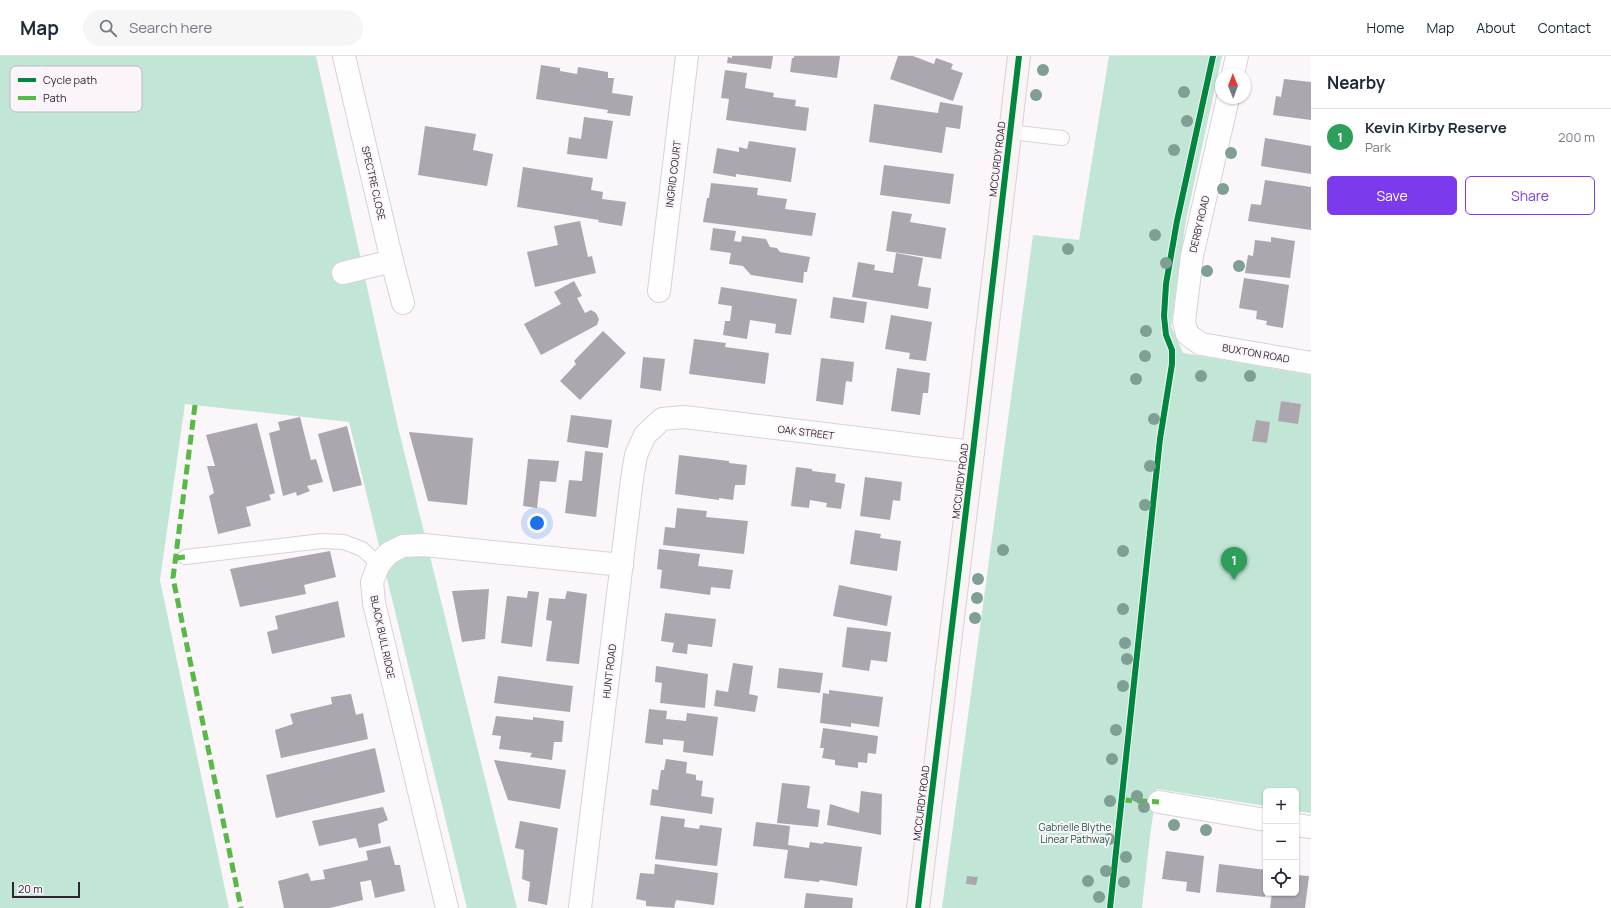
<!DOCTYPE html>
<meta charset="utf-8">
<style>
:root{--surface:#fff;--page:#f6f6f7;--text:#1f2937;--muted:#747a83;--line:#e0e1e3;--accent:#7c3aed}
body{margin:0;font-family:Manrope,sans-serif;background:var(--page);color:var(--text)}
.controls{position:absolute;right:12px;bottom:12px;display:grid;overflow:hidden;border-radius:6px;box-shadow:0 1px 3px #0004}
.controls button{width:36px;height:36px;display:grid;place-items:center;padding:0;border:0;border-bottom:1px solid var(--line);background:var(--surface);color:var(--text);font:20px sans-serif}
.compass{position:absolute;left:1215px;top:12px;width:36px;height:36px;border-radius:50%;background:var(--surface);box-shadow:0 1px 3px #0004;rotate:359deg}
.scale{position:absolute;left:12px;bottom:10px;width:68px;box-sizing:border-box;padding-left:4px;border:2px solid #30252f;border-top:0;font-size:11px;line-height:14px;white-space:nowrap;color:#30252f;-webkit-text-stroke:3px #fbf5fb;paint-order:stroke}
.you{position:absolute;left:537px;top:467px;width:14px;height:14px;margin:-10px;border:3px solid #fff;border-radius:50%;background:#1a73e8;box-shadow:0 0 0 6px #1a73e833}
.badge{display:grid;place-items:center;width:26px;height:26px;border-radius:50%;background:var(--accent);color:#fff;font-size:13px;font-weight:700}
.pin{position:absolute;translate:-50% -33px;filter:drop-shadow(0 1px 2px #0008)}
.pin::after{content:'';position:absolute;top:21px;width:14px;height:12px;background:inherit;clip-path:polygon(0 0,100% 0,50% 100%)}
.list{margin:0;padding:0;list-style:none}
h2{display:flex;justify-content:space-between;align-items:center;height:52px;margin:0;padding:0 16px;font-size:17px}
h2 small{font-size:13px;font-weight:400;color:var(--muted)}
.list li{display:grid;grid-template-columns:26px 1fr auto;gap:12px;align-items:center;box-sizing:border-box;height:56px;padding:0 16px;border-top:1px solid var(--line)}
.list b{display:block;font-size:15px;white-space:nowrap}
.list p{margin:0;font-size:13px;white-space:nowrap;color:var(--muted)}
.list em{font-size:13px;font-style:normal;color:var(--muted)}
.actions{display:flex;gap:8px;padding:12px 16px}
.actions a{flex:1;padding:9px 0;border:1px solid var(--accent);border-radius:6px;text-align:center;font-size:14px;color:var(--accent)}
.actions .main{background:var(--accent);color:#fff}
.icon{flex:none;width:22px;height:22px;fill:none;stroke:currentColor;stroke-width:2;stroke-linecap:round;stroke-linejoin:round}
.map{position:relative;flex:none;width:1311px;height:852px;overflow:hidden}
header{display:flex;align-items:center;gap:24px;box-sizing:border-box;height:56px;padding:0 20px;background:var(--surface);border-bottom:1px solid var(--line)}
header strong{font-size:19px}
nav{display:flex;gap:22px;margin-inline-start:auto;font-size:14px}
.search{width:280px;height:36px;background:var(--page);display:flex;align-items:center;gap:10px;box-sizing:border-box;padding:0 14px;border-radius:22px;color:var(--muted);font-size:15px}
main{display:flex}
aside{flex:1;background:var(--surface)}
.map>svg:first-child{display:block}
</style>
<header>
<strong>Map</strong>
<div class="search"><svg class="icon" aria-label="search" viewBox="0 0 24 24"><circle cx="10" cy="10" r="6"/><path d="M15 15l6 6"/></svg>Search here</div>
<nav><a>Home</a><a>Map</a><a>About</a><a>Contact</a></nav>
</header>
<main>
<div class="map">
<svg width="1311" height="852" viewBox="0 0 1311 852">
<rect width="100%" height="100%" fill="#faf6fa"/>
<g fill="#c2e6d6">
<polygon points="0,0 316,0 398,371 517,852 467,852 349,366 185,348 160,524 229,852 0,852"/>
<polygon points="1109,0 1222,0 1186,164 1171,270 1183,297 1311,319 1311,757 1296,755 1296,735 1266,735 1266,750 1157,733 1150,780 1142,852 942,852 1033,179 1079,184"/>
</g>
<g fill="#aca7af">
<polygon points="732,0 773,0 771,13 727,7 728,1 732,2"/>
<polygon points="794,0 840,0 837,22 790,16 792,2 794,2"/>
<polygon points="898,0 913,0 934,8 936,2 953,8 951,13 963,17 953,45 890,23"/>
<polygon points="541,9 560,12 560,15 577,18 578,11 608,16 608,22 614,22 612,37 633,40 630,60 607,57 608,54 536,43"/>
<polygon points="725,14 747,17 745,32 774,37 773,41 796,44 795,50 809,52 806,75 726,64 729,43 721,42"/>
<polygon points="1284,23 1311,26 1311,64 1273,59 1276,40 1281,41"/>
<polygon points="940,46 963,50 960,73 946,71 942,97 869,86 874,48 938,57"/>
<polygon points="584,61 613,65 607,103 567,98 569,81 581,83"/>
<polygon points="425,70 476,78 473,94 493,98 487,130 418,119"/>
<polygon points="1265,82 1311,90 1311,118 1261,110"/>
<polygon points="749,85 796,92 791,126 736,118 736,121 713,117 717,92 739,96 739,91 747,93"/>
<polygon points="884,109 954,118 950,148 880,139"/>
<polygon points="523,111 593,122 591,134 603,136 602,143 626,146 622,170 598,166 599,164 517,151"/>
<polygon points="1265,124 1311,131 1311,174 1248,165 1251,148 1261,149"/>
<polygon points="711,127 758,132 757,139 787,143 785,153 816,157 812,180 703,166 707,142 709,142"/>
<polygon points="892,155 912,158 910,166 946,172 941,203 886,195"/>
<polygon points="580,165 588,201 592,200 596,217 535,231 527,196 558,189 554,170"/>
<polygon points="713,172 736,175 734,185 741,186 742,180 766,183 770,191 777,192 780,196 810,201 807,216 804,216 803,227 751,219 743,210 729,208 731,197 710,194"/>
<polygon points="1271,181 1295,185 1290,222 1245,217 1248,199 1253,200 1255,184 1271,186"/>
<polygon points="896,197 923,202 918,230 931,232 928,253 852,241 858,206 875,209 874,214 893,217"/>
<polygon points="1244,222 1289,229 1283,272 1266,269 1267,265 1256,263 1257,255 1239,252"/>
<polygon points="574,225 582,240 577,242 585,257 591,254 596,257 599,263 597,269 541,299 524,268 561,248 554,236"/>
<polygon points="721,231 797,243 791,279 775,277 776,268 750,264 747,283 723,279 725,265 730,265 732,250 718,248"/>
<polygon points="833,241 867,246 864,267 830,262"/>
<polygon points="891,259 932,266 926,305 909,303 910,297 885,293"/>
<polygon points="603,275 626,297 580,344 560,325 576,308 574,305"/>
<polygon points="694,283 726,287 725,291 769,297 765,328 689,318"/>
<polygon points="643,301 665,303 661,335 640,332"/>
<polygon points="821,302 854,306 852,326 846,325 843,349 816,345"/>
<polygon points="897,312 930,317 928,337 923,337 920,359 891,355"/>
<polygon points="1281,345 1301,348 1298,368 1278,365"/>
<polygon points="571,359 612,364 608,392 567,386"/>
<polygon points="300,361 311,404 316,403 323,426 307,430 310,435 297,440 296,436 283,440 269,377 280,374 278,366"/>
<polygon points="1256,364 1270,366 1267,387 1252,385"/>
<polygon points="257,367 275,437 269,439 271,444 246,451 251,470 218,478 209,440 214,437 207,410 215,410 206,379"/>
<polygon points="347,370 362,429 333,436 318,378"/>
<polygon points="409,376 473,382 467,449 428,445"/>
<polygon points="585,395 603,397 596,461 565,457 569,424 582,425"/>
<polygon points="679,399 729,405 729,407 747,409 745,429 735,429 733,444 719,442 719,444 675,438"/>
<polygon points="528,403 559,405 556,426 540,425 537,452 523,450"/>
<polygon points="796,411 812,413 812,415 836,418 835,426 845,428 841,453 826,451 827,447 810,444 809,452 791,450"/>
<polygon points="865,421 902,426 900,445 893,444 890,464 860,460"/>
<polygon points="677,452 707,455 706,461 748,465 744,498 663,489 665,471 675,472"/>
<polygon points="855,474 881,478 880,482 901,485 897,515 850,508"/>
<polygon points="659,493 700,498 698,510 733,514 730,533 711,531 710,539 660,532 662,514 657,513"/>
<polygon points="330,495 336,521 304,529 306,538 240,551 230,513"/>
<polygon points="839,529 892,540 887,570 833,560"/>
<polygon points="489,533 485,583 462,586 452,535"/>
<polygon points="528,535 539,536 532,591 501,587 507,540 527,542"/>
<polygon points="567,535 587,538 579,608 546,605 552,565 546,564 549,542 565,543"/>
<polygon points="338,545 345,581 272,598 267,576 278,573 275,560"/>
<polygon points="665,557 716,563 712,591 688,588 687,598 672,596 674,587 661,585"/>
<polygon points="847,571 891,576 887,606 871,604 869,615 842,611"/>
<polygon points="733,607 753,610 749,638 758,640 755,656 714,650 716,634 728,636"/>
<polygon points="656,610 708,618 705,652 660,647 662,627 655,626"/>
<polygon points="779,612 823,617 820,637 777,632"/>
<polygon points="498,620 573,630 570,656 494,647"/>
<polygon points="829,634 883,641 879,671 851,667 851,671 820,667 823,637 829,638"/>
<polygon points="351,638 356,659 363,657 368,683 281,702 275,674 293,668 290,658 332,648 331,641"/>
<polygon points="649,653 667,655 666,663 686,665 687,657 718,661 713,700 683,696 684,685 663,683 663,689 645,687"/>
<polygon points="496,660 533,664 533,661 564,665 562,686 554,686 552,704 530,701 532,697 499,693 501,680 492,679"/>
<polygon points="823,672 878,680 876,698 868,697 867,707 858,706 858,712 835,709 835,704 822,702 824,692 820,692"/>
<polygon points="375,692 385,736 276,762 266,719"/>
<polygon points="666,703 687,706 686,717 696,719 696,724 703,725 701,740 714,742 712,758 650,749 652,733 658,734 661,714 664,714"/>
<polygon points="494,704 566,714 560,753 508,744"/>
<polygon points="782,727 810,730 807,752 820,754 818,771 777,767"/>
<polygon points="861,735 882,738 881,779 827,769 830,748 859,757"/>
<polygon points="383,751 388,764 378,768 381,787 359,792 356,782 319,790 312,765"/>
<polygon points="661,760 685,763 684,771 699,773 700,769 722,772 717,810 655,803"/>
<polygon points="520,765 558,772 547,849 528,845 530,826 522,823 524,794 515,792"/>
<polygon points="756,766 790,770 788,789 809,792 810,786 823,788 824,786 862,791 857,830 820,824 819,826 784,822 788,794 753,790"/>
<polygon points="390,790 395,809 400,809 405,835 375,842 371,824 360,826 363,844 330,852 284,852 278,825 308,817 311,825 325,823 323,814 368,804 366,795"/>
<polygon points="1166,795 1204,800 1200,837 1186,835 1187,826 1162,823"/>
<polygon points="655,808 718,817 714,849 676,844 674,852 646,850 646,845 636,843 640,817 654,818"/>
<polygon points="1219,808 1266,814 1265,841 1216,836"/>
<polygon points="1296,819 1309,820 1305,852 1270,852 1272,837 1296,837"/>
<polygon points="967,820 978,821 976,829 966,828"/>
<polygon points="806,837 853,842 852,852 804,852"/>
</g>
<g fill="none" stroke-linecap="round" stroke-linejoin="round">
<defs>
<g id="lane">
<polyline points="1010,76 1062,82"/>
<polyline points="185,501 322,485 344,486 362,493 379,508"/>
</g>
<g id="street">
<polyline points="1233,18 1237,0"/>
<polyline points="1228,42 1192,200 1184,266 1187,278 1201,288 1311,307"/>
<polyline points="392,205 403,247"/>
<polyline points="343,217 392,205 344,0"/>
<polyline points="659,235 687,0"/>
<polyline points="1159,746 1266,764"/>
<polyline points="1296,769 1311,771"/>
<polyline points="447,852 374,547 372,526 379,508 389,497 403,490 424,489 622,509"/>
<polyline points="580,852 632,423 636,399 645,379 662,363 684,361 973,396"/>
</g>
<polyline id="secondary" points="918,852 973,396 1019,0"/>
</defs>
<use href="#lane" stroke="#d9d1d8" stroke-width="16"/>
<use href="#street" stroke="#d9d1d8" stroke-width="24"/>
<use href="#secondary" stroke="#d9d1d8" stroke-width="24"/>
<polyline stroke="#dad7da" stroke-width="2.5" stroke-dasharray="2 3" stroke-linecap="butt" points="1283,325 1280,344 1303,347 1300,371"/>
<use href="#lane" stroke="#fefefe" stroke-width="14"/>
<use href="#street" stroke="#fefefe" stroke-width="22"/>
<use href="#secondary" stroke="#f9f5f4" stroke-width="22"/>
<g stroke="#58b947" stroke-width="5" stroke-dasharray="10 5" stroke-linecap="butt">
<polyline points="195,349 173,522 241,852"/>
<polyline points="175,502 185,501"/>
<polyline points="1122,744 1159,746"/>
</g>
<defs>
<g id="cycleway">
<polyline points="918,852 973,396 1019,0"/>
<polyline points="1110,852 1160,383 1172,308 1172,294 1166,279 1164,260 1166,228 1177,165 1213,0"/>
</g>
</defs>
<use href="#cycleway" stroke="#fbf5fb" stroke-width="8"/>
<use href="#cycleway" stroke="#00873e" stroke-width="6"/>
</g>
<g fill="#7e9f94">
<circle cx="1043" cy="14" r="6"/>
<circle cx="1184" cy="36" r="6"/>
<circle cx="1036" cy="39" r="6"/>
<circle cx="1187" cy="65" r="6"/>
<circle cx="1174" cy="94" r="6"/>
<circle cx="1231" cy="97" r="6"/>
<circle cx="1223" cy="133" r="6"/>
<circle cx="1155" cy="179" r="6"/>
<circle cx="1068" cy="193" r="6"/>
<circle cx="1166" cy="207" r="6"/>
<circle cx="1239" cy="210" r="6"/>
<circle cx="1207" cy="215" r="6"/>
<circle cx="1146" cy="275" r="6"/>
<circle cx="1145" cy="300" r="6"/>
<circle cx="1201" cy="320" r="6"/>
<circle cx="1250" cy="320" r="6"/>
<circle cx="1136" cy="323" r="6"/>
<circle cx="1154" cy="363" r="6"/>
<circle cx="1150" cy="410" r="6"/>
<circle cx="1145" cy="449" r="6"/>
<circle cx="1003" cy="494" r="6"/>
<circle cx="1123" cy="495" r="6"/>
<circle cx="978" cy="523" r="6"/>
<circle cx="977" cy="542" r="6"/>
<circle cx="1123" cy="553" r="6"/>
<circle cx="975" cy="562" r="6"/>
<circle cx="1125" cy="587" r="6"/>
<circle cx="1127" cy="603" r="6"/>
<circle cx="1123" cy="630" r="6"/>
<circle cx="1116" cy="674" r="6"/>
<circle cx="1112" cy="703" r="6"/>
<circle cx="1137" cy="740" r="6"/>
<circle cx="1110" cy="745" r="6"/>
<circle cx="1144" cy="751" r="6"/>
<circle cx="1174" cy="769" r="6"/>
<circle cx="1206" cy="774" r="6"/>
<circle cx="1109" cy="783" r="6"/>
<circle cx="1126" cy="801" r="6"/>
<circle cx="1106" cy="815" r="6"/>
<circle cx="1088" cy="825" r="6"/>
<circle cx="1124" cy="826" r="6"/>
<circle cx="1099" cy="841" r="6"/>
</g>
<g text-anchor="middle" stroke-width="4" stroke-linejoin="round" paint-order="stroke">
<g font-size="10" fill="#30252f" stroke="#fbf5fb">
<text transform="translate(997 103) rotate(-83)" y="4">MCCURDY ROAD</text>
<text transform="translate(673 118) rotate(-83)" y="4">INGRID COURT</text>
<text transform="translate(374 127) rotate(77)" y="4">SPECTRE CLOSE</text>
<text transform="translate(1199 168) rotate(-77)" y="4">DERBY ROAD</text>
<text transform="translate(1256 297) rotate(10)" y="4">BUXTON ROAD</text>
<text transform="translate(806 376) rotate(7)" y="4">OAK STREET</text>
<text transform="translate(960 425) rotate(-83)" y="4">MCCURDY ROAD</text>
<text transform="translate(383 581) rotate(78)" y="4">BLACK BULL RIDGE</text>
<text transform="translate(609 615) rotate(-83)" y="4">HUNT ROAD</text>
<text transform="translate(921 747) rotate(-83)" y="4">MCCURDY ROAD</text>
</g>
<g font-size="10" fill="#195840" stroke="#fbf5fb">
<text x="1075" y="775">Gabrielle Blythe<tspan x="1075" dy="12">Linear Pathway</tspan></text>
</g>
</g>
<rect x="10" y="10" width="132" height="46" rx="6" fill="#fbf5fb" stroke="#beb7be" stroke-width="1"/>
<rect x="18" y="22" width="18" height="4" fill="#00873e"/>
<rect x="18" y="40" width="18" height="4" fill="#58b947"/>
<g font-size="11" fill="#30252f">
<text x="43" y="28">Cycle path</text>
<text x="43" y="46">Path</text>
</g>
</svg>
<div class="controls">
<button>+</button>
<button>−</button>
<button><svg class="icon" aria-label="locate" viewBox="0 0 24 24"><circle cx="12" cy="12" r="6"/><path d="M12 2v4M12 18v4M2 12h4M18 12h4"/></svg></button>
</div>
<svg class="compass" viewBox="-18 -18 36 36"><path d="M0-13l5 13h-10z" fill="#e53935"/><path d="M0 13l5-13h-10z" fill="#747a83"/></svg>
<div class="scale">20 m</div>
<div class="you"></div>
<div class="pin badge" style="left:1234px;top:524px;background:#2e9e5b">1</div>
</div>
<aside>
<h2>Nearby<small></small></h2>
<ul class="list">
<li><span class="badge" style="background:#2e9e5b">1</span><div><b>Kevin Kirby Reserve</b><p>Park</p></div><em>200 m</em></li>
</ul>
<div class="actions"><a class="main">Save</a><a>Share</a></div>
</aside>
</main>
